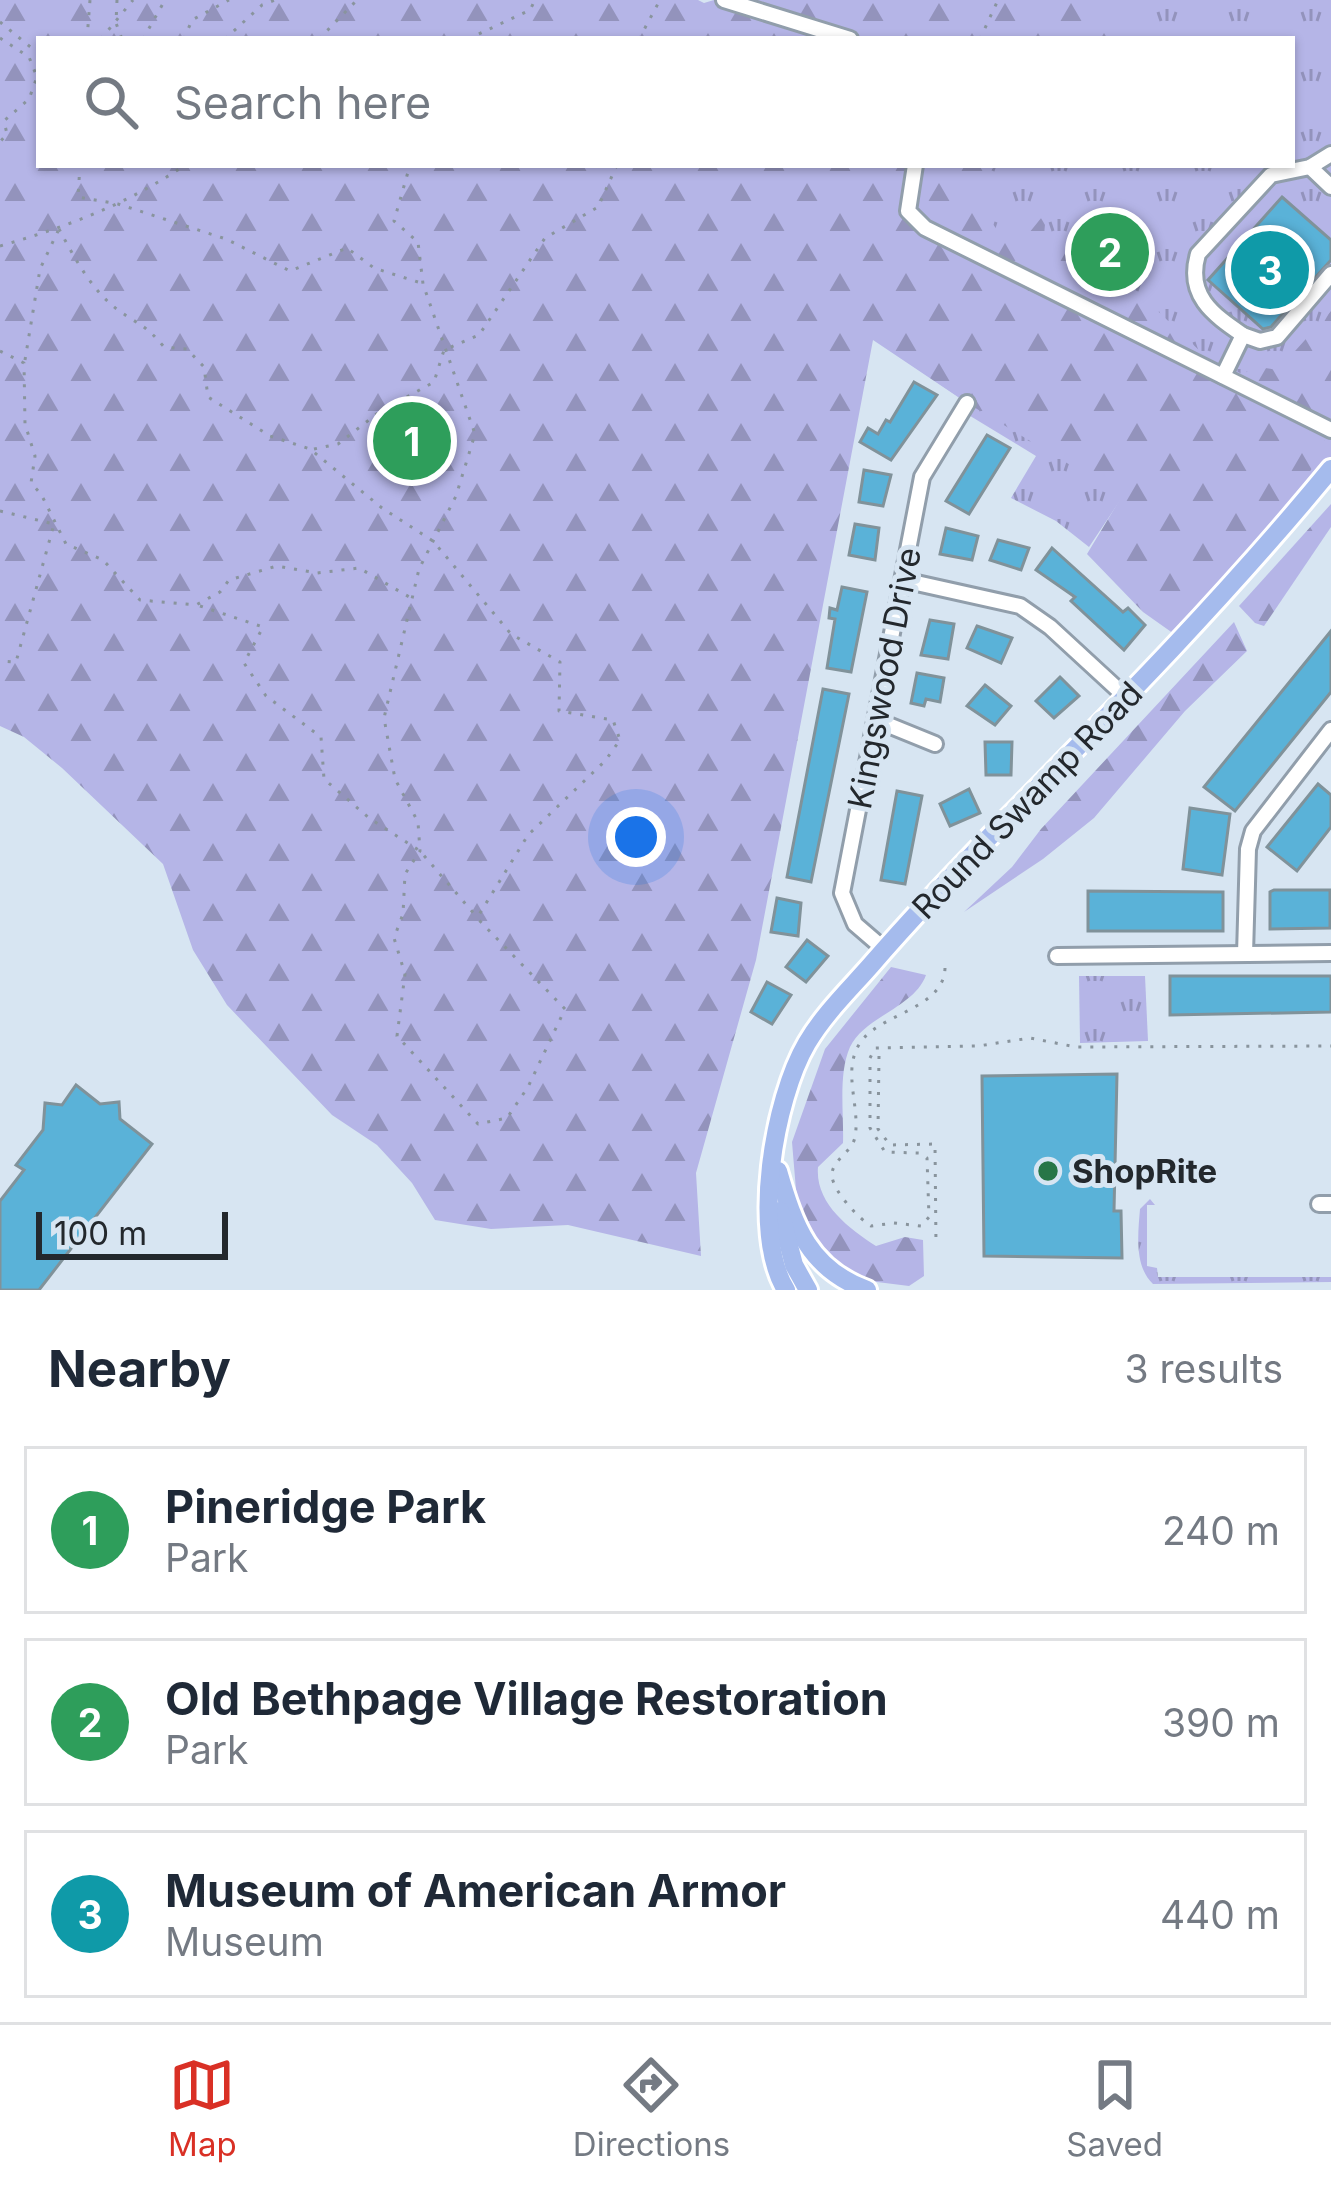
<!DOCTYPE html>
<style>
:root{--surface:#fff;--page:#f6f6f7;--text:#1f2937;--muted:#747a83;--line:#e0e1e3;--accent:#d93025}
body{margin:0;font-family:Inter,sans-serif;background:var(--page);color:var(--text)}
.scale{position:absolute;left:36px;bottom:30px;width:192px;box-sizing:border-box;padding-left:12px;border:6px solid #23282d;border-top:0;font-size:33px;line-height:42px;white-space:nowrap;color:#23282d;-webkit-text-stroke:9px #d7e5f2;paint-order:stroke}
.you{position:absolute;left:636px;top:837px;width:42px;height:42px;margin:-30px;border:9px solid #fff;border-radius:50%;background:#1a73e8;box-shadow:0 0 0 18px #1a73e833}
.badge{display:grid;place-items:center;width:78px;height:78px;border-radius:50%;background:var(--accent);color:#fff;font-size:39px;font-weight:700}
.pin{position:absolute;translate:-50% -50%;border:6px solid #fff;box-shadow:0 3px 12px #0006}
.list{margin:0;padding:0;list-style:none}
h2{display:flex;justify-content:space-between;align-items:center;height:156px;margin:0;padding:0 48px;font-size:51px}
h2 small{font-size:39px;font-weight:400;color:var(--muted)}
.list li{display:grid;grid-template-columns:78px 1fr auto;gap:36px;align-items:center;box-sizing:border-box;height:168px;margin:0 24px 24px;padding:0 24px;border:3px solid var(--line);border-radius:0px}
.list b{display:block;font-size:45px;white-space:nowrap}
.list p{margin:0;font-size:39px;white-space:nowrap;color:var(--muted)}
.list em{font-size:39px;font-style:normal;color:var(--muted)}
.icon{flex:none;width:66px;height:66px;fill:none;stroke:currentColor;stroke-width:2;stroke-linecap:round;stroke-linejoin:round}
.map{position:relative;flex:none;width:1331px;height:1290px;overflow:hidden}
.search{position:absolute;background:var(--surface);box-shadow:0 3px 9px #0004;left:36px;right:36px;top:36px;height:132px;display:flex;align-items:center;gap:30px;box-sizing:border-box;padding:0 42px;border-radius:0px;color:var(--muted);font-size:45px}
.sheet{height:732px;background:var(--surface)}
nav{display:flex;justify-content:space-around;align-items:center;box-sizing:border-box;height:168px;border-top:3px solid var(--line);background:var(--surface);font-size:33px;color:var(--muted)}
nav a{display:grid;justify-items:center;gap:6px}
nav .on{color:var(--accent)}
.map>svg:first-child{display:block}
</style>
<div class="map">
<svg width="1331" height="1290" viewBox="0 0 1331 1290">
<defs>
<pattern id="grass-tufts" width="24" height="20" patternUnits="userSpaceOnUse" patternTransform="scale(3)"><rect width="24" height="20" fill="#b5b5e7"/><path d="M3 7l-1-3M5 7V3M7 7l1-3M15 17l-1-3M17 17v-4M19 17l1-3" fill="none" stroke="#9393bc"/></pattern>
<pattern id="forest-firs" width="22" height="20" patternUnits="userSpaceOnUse" patternTransform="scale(3)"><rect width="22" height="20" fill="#b5b5e7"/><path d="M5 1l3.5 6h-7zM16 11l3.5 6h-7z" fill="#9393bc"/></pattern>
</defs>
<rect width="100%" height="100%" fill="#d7e5f2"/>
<g fill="url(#grass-tufts)">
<polygon points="935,0 1331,0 1331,463 1245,567 1123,496 1089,547 1056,521 1011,498 1036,456 962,411 966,402 873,339 905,165 1292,165 1292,39 927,39"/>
<polygon points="1079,976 1145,976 1148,1041 1080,1043"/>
<path d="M1150,1199L1155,1205H1147V1266L1157,1268L1158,1277H1331V1282L1153,1284C1134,1266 1138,1234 1140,1209Z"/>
</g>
<g fill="url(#forest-firs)">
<polygon points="0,0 698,0 704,3 714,0 1126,0 1109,39 39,39 39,165 996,165 989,172 983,209 1003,239 1029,233 1046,212 1044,236 1144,298 1202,353 1242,374 1258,367 1278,370 1331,311 1331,431 1322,436 1328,447 1184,641 1143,612 1087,554 1122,496 967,403 873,340 756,960 696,1173 701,1256 568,1225 491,1229 435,1220 412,1183 377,1145 332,1115 227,1005 193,950 163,864 62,768 24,737 0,726"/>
<polygon points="1331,504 1331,527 1264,626 1255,623 1239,606"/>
<polygon points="1234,622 1247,651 1185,711 1094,818 1043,859 964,912 1012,867 1041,829"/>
<path d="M891,967L926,975C914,1008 865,1016 850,1047C838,1074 844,1113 843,1143L818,1167C815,1203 848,1228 876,1246L905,1237L923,1240L924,1276L909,1286L869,1281L824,1259L799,1226L792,1142L825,1049Z"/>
</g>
<g fill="#5ab2d8" stroke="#80929a" stroke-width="3">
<polygon points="1282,197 1331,240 1331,260 1271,327 1263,329 1208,280"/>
<polygon points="914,382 937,395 891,460 860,442 868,428 878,434 886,420 890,422"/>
<polygon points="987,435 1010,448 969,514 946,501"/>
<polygon points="864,470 891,475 883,506 859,502"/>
<polygon points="855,524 879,528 875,560 849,555"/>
<polygon points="946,528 978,536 972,560 940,554"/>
<polygon points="998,540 1029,548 1021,570 990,560"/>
<polygon points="1052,548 1123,612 1128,608 1145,625 1124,650 1071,601 1075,597 1036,570"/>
<polygon points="842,587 867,592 851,672 827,668 835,619 829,618 830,608 837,610"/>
<polygon points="930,620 954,624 948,659 921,655"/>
<polygon points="977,626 1012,638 1001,663 967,648"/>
<polygon points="1331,631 1331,692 1235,811 1204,787"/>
<polygon points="917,673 944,678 940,702 926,699 924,706 911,703"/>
<polygon points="1060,677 1079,696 1054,718 1036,701"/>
<polygon points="985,685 1011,706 995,725 967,706"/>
<polygon points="823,689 849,694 811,882 787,877"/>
<polygon points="985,742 1012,742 1011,775 986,775"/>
<polygon points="1318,784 1331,795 1331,827 1297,871 1267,847"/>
<polygon points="969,789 980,813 950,826 940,804"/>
<polygon points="897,791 922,796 905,884 881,880"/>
<polygon points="1190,808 1230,814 1222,875 1183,869"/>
<polygon points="1274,890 1330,890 1330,928 1270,929 1270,892"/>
<polygon points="1088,891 1223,892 1223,931 1088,931"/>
<polygon points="777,898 801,903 798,936 771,932"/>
<polygon points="807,940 828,956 806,982 786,967"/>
<polygon points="1170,976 1331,976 1331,1012 1170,1015"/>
<polygon points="767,982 791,995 772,1024 751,1012"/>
<polygon points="1117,1074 1114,1211 1121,1211 1122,1258 984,1256 982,1076"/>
<polygon points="76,1085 100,1104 119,1102 120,1119 152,1144 39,1290 0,1290 0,1201 24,1170 16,1165 43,1130 45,1103 62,1105"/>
</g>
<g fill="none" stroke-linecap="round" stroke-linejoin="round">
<defs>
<g id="minor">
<polyline points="724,0 850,39"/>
<polyline points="915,165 908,211 925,228 1331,430"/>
<polyline points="1310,167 1331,187"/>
<polyline points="1243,335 1260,341 1277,337 1331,274"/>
<path d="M1223,376L1243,335C1212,314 1186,295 1198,254L1271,175L1310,167L1331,154"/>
<polyline points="903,580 1020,606 1050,627 1126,697"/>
<polyline points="876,720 935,744"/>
<polyline points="884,949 855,924 842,893 922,477 967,403"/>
<polyline points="1245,954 1248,849 1253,831 1331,730"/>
<polyline points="1057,956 1331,953"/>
<polyline points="1319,1204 1331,1204"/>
</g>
<g id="major">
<path d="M778,1171C794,1226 809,1269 867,1290"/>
<polyline points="780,1211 794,1265 808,1290"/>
<path d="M786,1290C751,1233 774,1099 807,1043C824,1014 849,990 871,965C915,914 961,866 1008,818C1121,703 1228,594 1331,469"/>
</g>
</defs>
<use href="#minor" stroke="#919eab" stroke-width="20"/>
<use href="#major" stroke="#fff" stroke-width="24"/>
<g stroke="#89949d" stroke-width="3" stroke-dasharray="3 9" stroke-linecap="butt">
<polyline points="117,0 116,23 122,39"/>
<polyline points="0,22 39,54"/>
<polyline points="0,38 29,57 37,77 29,99 4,121 7,134 0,142"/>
<polyline points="87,39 90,0"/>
<polyline points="101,39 133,0"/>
<polyline points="143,39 165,0"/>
<polyline points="184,39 192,20 229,0"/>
<polyline points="225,39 262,5 275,0"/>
<polyline points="319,39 357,0"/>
<polyline points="468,39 530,10 535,0"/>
<polyline points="639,39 660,0"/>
<polyline points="980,39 998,0"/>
<polyline points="80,165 78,197 118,204 226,239 290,271 347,248 374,268 421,283"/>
<polyline points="785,165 812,165"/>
<path d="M59,229C74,257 92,291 118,310C140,326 144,323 164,347L187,349L204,367L208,397L270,436L310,449L382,508L433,541L511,634L560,662L559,711L613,720L620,740L605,761L528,835L477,918L565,1009L528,1087L507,1118L478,1124L397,1036L405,974L394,938L403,914L405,874L420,851L418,822L395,779L384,718L419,569L456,496L475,434L423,284L418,242L394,221L410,165"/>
<path d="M0,246C66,227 128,204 185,165"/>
<polyline points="0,351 24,363 25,424 35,456 31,483 41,494 66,544 103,560 140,600 196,605 220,592 229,580 277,566 317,573 359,568 411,598"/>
<polyline points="25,360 40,269 58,231"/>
<polyline points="314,449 338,444 378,413 434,382 444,350 479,335 545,238 598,207 617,165"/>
<polyline points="0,511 54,524 16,662 0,661"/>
<polyline points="200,606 263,627 244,663 266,696 321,737 324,779 369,818 420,851 476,916"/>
<path d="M945,968C944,1007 886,1013 864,1038C839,1066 861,1105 855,1137C852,1153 831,1160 832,1176C833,1191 859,1219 871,1226L894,1223L921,1226L929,1217L927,1158L919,1153L885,1152L870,1128V1058L875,1048L978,1046L1030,1038L1076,1047L1331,1046"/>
<polyline points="879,1056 878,1129 890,1145 935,1144 936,1245"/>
</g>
<use href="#minor" stroke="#fff" stroke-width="14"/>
<use href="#major" stroke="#a5bbed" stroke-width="18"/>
</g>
<circle fill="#277647" stroke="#d7e5f2" stroke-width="4.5" cx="1048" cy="1171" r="12"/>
<g text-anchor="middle" stroke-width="10" stroke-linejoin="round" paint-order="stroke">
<g font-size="33" fill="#23282d" stroke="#d7e5f2">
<text transform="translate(884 678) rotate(-79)" y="12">Kingswood Drive</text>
<text transform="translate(1027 800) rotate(-46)" y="12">Round Swamp Road</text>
</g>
<g font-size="33" font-weight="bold" fill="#23282d" stroke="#d7e5f2" text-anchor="start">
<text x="1072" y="1183">ShopRite</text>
</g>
</g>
</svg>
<div class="scale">100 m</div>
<div class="you"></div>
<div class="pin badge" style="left:412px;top:441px;background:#2e9e5b">1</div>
<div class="pin badge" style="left:1110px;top:252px;background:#2e9e5b">2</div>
<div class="pin badge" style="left:1270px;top:270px;background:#0f9aa8">3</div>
<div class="search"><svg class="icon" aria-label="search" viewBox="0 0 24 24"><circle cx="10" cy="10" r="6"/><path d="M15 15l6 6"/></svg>Search here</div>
</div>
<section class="sheet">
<h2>Nearby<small>3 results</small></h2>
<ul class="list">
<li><span class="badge" style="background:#2e9e5b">1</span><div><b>Pineridge Park</b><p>Park</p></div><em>240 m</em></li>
<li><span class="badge" style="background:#2e9e5b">2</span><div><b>Old Bethpage Village Restoration</b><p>Park</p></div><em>390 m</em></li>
<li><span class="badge" style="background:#0f9aa8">3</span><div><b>Museum of American Armor</b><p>Museum</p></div><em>440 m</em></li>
</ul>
</section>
<nav>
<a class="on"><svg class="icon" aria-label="map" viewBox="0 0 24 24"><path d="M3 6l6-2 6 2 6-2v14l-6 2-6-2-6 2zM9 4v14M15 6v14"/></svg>Map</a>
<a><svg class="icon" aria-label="directions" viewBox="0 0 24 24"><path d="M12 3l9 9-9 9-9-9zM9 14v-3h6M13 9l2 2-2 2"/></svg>Directions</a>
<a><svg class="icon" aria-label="saved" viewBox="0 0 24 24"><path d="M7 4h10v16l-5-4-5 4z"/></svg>Saved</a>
</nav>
